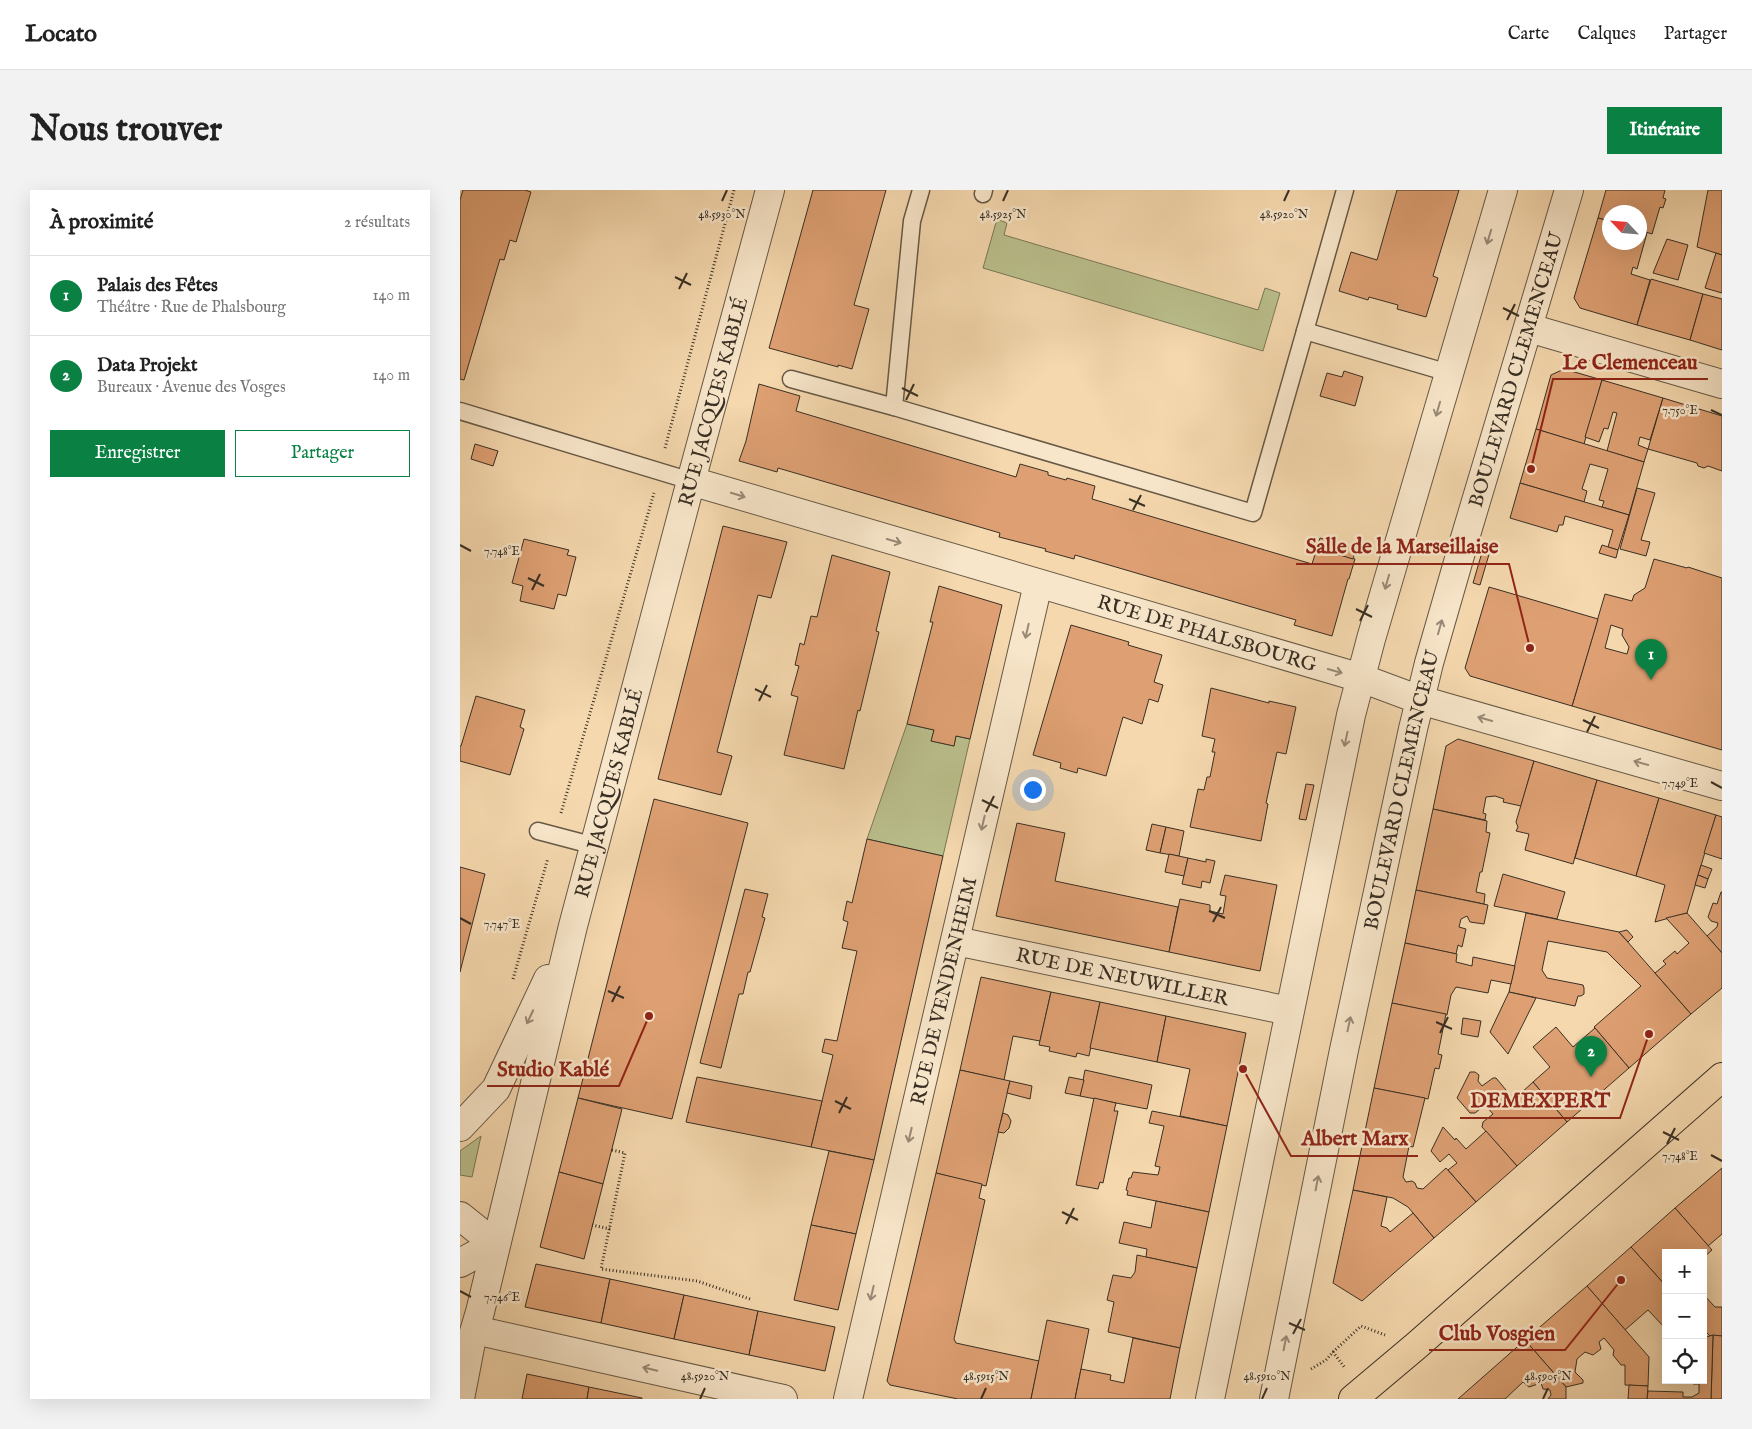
<!DOCTYPE html>
<html lang="fr">
<meta charset="utf-8">
<style>
:root{--surface:#fff;--page:#f2f2f2;--text:#222;--muted:#767676;--line:#e0e0e0;--accent:#0b8043}
body{margin:0;font-family:"IM FELL English",serif;background:var(--page);color:var(--text)}
.controls{position:absolute;right:15px;bottom:15px;display:grid;overflow:hidden;border-radius:0px;box-shadow:0 5px 20px #0002}
.controls button{width:45px;height:45px;display:grid;place-items:center;padding:0;border:0;border-bottom:1px solid var(--line);background:var(--surface);color:var(--text);font:25px sans-serif}
.compass{position:absolute;left:1142px;top:15px;width:45px;height:45px;border-radius:50%;background:var(--surface);box-shadow:0 5px 20px #0002;rotate:296deg}
.you{position:absolute;left:572px;top:599px;width:18px;height:18px;margin:-12px;border:4px solid #fff;border-radius:50%;background:#1a73e8;box-shadow:0 0 0 8px #1a73e833}
.badge{display:grid;place-items:center;width:32px;height:32px;border-radius:50%;background:var(--accent);color:#fff;font-size:16px;font-weight:700}
.pin{position:absolute;translate:-50% -41px;filter:drop-shadow(0 1px 2px #0008)}
.pin::after{content:'';position:absolute;top:26px;width:18px;height:15px;background:inherit;clip-path:polygon(0 0,100% 0,50% 100%)}
.list{margin:0;padding:0;list-style:none}
h2{display:flex;justify-content:space-between;align-items:center;height:65px;margin:0;padding:0 20px;font-size:21px}
h2 small{font-size:16px;font-weight:400;color:var(--muted)}
.list li{display:grid;grid-template-columns:32px 1fr auto;gap:15px;align-items:center;box-sizing:border-box;height:80px;padding:0 20px;border-top:1px solid var(--line)}
.list b{display:block;font-size:19px;white-space:nowrap}
.list p{margin:0;font-size:16px;white-space:nowrap;color:var(--muted)}
.list em{font-size:16px;font-style:normal;color:var(--muted)}
.actions{display:flex;gap:10px;padding:15px 20px}
.actions a{flex:1;padding:11px 0;border:1px solid var(--accent);border-radius:0px;text-align:center;font-size:18px;color:var(--accent)}
.actions .main{background:var(--accent);color:#fff}
.icon{flex:none;width:28px;height:28px;fill:none;stroke:currentColor;stroke-width:2;stroke-linecap:round;stroke-linejoin:round}
.map{position:relative;flex:none;width:1262px;height:1209px;overflow:hidden;border-radius:0px}
header{display:flex;align-items:center;gap:30px;box-sizing:border-box;height:70px;padding:0 25px;background:var(--surface);border-bottom:1px solid var(--line)}
header strong{font-size:24px}
nav{display:flex;gap:28px;margin-inline-start:auto;font-size:18px}
.intro{display:flex;align-items:center;justify-content:space-between;box-sizing:border-box;height:120px;padding:0 30px}
h1{margin:0;font-size:35px}
.button{padding:12px 22px;border-radius:0px;background:var(--accent);color:#fff;font-size:18px;font-weight:700}
main{display:flex;gap:30px;padding:0 30px}
aside{flex:1;background:var(--surface);border-radius:0px;box-shadow:0 5px 20px #0002}
.map>svg:first-child{display:block}
</style>
<header>
<strong>Locato</strong>
<nav><a>Carte</a><a>Calques</a><a>Partager</a></nav>
</header>
<div class="intro"><h1>Nous trouver</h1><a class="button">Itinéraire</a></div>
<main>
<aside>
<h2>À proximité<small>2 résultats</small></h2>
<ul class="list">
<li><span class="badge">1</span><div><b>Palais des Fêtes</b><p>Théâtre · Rue de Phalsbourg</p></div><em>140 m</em></li>
<li><span class="badge">2</span><div><b>Data Projekt</b><p>Bureaux · Avenue des Vosges</p></div><em>140 m</em></li>
</ul>
<div class="actions"><a class="main">Enregistrer</a><a>Partager</a></div>
</aside>
<div class="map">
<svg width="1262" height="1209" viewBox="0 0 1262 1209">
<rect width="100%" height="100%" fill="#f5d8ae"/>
<filter id="stains"><feTurbulence type="fractalNoise" baseFrequency=".004" numOctaves="4"/><feColorMatrix values="0 0 0 0 .2 0 0 0 0 .09 0 0 0 0 .02 0 0 0 .5 -.17"/></filter>
<radialGradient id="worn" r=".72"><stop offset=".6" stop-color="#630" stop-opacity="0"/><stop offset="1" stop-color="#630" stop-opacity=".3"/></radialGradient>
<g fill="#babf8c" stroke="#797758">
<polygon points="537,29 547,33 544,45 798,120 805,98 820,103 803,161 523,78"/>
<polygon points="447,534 474,540 471,551 494,556 496,546 510,549 483,666 407,649"/>
<polygon points="21,946 12,987 0,985 0,961"/>
</g>
<g fill="#dea073" stroke="#382f24" fill-rule="evenodd">
<polygon points="3,0 65,0 71,2 56,52 50,50 44,70 40,69 4,190 0,189 0,10"/>
<polygon points="353,0 426,0 394,115 409,119 392,179 378,175 378,177 309,158"/>
<polygon points="937,0 999,0 973,86 978,88 966,127 937,119 938,115 909,107 908,110 879,101 891,62 917,70"/>
<polygon points="1146,0 1205,0 1203,8 1206,9 1203,18 1200,17 1192,44 1180,40 1180,22 1150,22 1150,31 1138,28"/>
<polygon points="1248,0 1262,0 1262,65 1237,57"/>
<polygon points="1138,28 1150,31 1150,52 1180,52 1180,40 1187,43 1177,79 1173,77 1171,84 1190,90 1177,135 1120,118 1114,108"/>
<polygon points="1207,49 1228,55 1218,90 1193,83"/>
<polygon points="1256,63 1262,65 1262,103 1245,98"/>
<polygon points="1191,89 1243,104 1230,150 1177,135"/>
<polygon points="1243,104 1262,109 1262,160 1230,150"/>
<polygon points="1104,179 1142,190 1124,254 1076,239 1091,185"/>
<polygon points="884,181 903,187 895,216 860,206 867,183 882,187"/>
<polygon points="1142,190 1203,208 1190,250 1180,247 1178,255 1188,259 1184,272 1147,261 1157,223 1153,222 1148,239 1144,238 1139,252 1125,247"/>
<polygon points="299,194 340,206 336,221 556,287 560,274 588,282 588,285 606,290 607,288 635,296 632,309 852,374 857,358 895,369 889,389 888,389 872,446 834,435 836,430 615,365 614,369 585,361 586,359 539,347 540,343 318,278 317,282 279,271 286,251"/>
<polygon points="1203,208 1262,226 1262,281 1248,276 1244,278 1238,276 1237,273 1188,259"/>
<polygon points="1076,239 1184,272 1169,325 1142,317 1144,311 1139,310 1148,279 1130,274 1122,299 1127,301 1124,312 1060,293"/>
<polygon points="15,254 38,261 33,276 11,269"/>
<polygon points="1060,293 1169,325 1158,360 1148,357 1153,340 1105,326 1103,335 1099,335 1097,342 1050,328"/>
<polygon points="1177,298 1195,303 1181,350 1190,352 1186,366 1160,359"/>
<polygon points="263,336 327,352 311,408 298,405 257,562 272,566 261,605 198,589"/>
<polygon points="860,348 896,359 893,369 857,358"/>
<polygon points="64,349 109,360 107,365 116,367 106,406 98,404 94,419 60,411 63,396 52,393"/>
<polygon points="1142,355 1158,360 1156,368 1139,363"/>
<polygon points="1023,359 1030,361 1020,395 1013,393"/>
<polygon points="372,365 430,382 416,441 419,442 400,521 398,520 384,579 324,565 338,507 331,505 339,476 335,475 340,453 344,455 351,426 357,427"/>
<path d="M1194,369L1227,378L1228,377L1262,388V560L1112,516L1145,404L1172,411L1174,405L1185,398ZM1151,435L1163,439L1162,445L1169,457L1167,464L1145,458Z"/>
<polygon points="479,396 542,415 510,549 496,546 494,556 471,551 474,540 447,534 473,432 470,432"/>
<polygon points="1029,397 1138,429 1112,516 1010,486 1005,478"/>
<polygon points="611,435 669,452 668,455 702,465 694,492 703,495 698,512 689,509 682,534 663,527 646,586 618,578 617,583 600,578 601,573 573,565"/>
<polygon points="751,498 809,513 809,511 836,517 826,564 817,562 806,613 808,614 801,651 730,637 738,599 744,600 747,587 750,587 755,562 752,562 755,549 742,546"/>
<polygon points="16,506 65,520 60,537 64,539 50,585 0,571 0,556 1,556"/>
<polygon points="998,549 1074,571 1061,616 1043,612 1044,609 1035,606 1026,607 1023,623 1026,624 1025,630 973,619 986,556"/>
<polygon points="1074,571 1137,590 1113,674 1065,660 1069,644 1056,641 1058,637 1056,632"/>
<polygon points="1137,590 1199,608 1176,686 1115,668"/>
<polygon points="846,594 854,595 846,630 839,629"/>
<polygon points="1199,608 1256,625 1227,723 1195,732 1205,695 1176,686"/>
<polygon points="194,609 288,633 212,929 118,908"/>
<polygon points="973,619 1027,631 1026,642 1030,643 1022,682 1020,682 1016,702 1025,704 1024,714 956,700"/>
<polygon points="1256,625 1262,627 1262,669 1244,663"/>
<polygon points="557,633 605,643 595,691 718,717 709,762 536,726"/>
<polygon points="692,634 706,637 700,663 686,660"/>
<polygon points="706,637 724,641 719,666 700,663"/>
<polygon points="407,649 483,666 414,970 351,957 373,865 362,862 365,849 377,851 397,761 382,758 388,732 383,730 387,711 392,713"/>
<polygon points="709,664 728,668 724,686 705,682"/>
<polygon points="728,668 746,672 746,669 755,671 750,693 742,691 741,698 722,694"/>
<polygon points="1241,675 1252,679 1248,689 1238,685"/>
<polygon points="0,677 25,684 0,782"/>
<polygon points="1043,684 1105,702 1097,729 1034,716"/>
<polygon points="765,685 817,695 800,781 709,762 720,709 750,715 750,721 763,724 766,706 760,705"/>
<polygon points="1238,685 1248,689 1245,698 1235,695"/>
<polygon points="285,699 308,704 302,727 305,728 290,782 288,782 283,804 279,804 261,878 240,873"/>
<polygon points="956,700 1028,715 1024,734 1010,732 1007,726 1001,729 999,737 1006,739 1002,757 998,755 996,764 945,753"/>
<polygon points="1261,702 1262,702 1262,763 1247,746 1257,737 1258,733 1251,731 1248,727 1253,713 1257,714"/>
<polygon points="1066,723 1159,742 1231,824 1169,878 1134,837 1181,796 1147,762 1088,751 1082,780 1087,788 1123,795 1124,798 1124,804 1121,806 1118,806 1115,816 1049,802"/>
<polygon points="1227,723 1262,763 1262,798 1231,824 1195,783 1206,774 1203,771 1215,761 1217,764 1229,753 1206,728"/>
<polygon points="1167,740 1173,747 1168,752 1159,742"/>
<polygon points="945,753 997,764 996,772 1012,776 1013,767 1055,776 1051,794 1031,790 1028,803 996,797 991,805 987,825 932,813"/>
<polygon points="521,787 591,802 580,851 553,846 544,890 500,880"/>
<polygon points="591,802 640,812 629,866 617,863 616,867 589,861 590,857 579,855"/>
<polygon points="1049,802 1076,808 1048,864 1030,842"/>
<polygon points="640,812 706,826 697,872 630,858"/>
<polygon points="932,813 986,824 978,864 982,865 979,879 975,878 968,909 914,898"/>
<polygon points="706,826 786,843 767,936 720,926 730,879 697,872"/>
<polygon points="1003,828 1021,831 1018,847 1001,844"/>
<polygon points="1096,837 1113,857 1135,838 1169,878 1107,932 1073,892 1090,877 1073,857"/>
<polygon points="500,880 550,891 526,996 476,983"/>
<polygon points="625,880 692,895 687,919 620,906"/>
<polygon points="1010,882 1015,882 1019,885 1018,891 1022,896 1033,888 1036,888 1051,906 1060,904 1073,892 1107,932 1057,976 1022,937 1023,932 1033,924 1025,915 1015,923 1010,923 997,908"/>
<polygon points="237,887 362,911 351,957 226,932"/>
<polygon points="609,887 624,890 620,906 605,903"/>
<polygon points="550,891 572,896 570,909 547,903"/>
<polygon points="914,898 965,908 953,957 904,946"/>
<polygon points="118,908 162,919 143,994 99,982"/>
<polygon points="634,908 656,913 654,921 658,921 643,993 640,992 638,999 616,995"/>
<polygon points="692,921 767,936 749,1022 667,1005 668,1001 666,1000 669,988 671,988 673,982 698,985 700,977 695,976 704,936 689,933"/>
<polygon points="543,923 548,925 551,931 549,938 544,943 538,942"/>
<polygon points="983,937 995,950 996,948 1006,959 1026,941 1057,976 1016,1012 988,980 997,973 989,964 980,972 971,961"/>
<polygon points="904,946 949,956 943,987 946,992 952,991 955,993 957,998 963,999 986,978 1016,1012 974,1048 948,1017 933,1008 893,1000"/>
<polygon points="369,961 414,970 396,1044 351,1035"/>
<polygon points="1262,978 1262,1044 1248,1056 1215,1018"/>
<polygon points="99,982 143,994 124,1069 80,1057"/>
<polygon points="476,983 522,994 519,1008 525,1010 494,1149 496,1153 579,1171 571,1209 498,1209 430,1195 427,1191"/>
<polygon points="893,1000 927,1007 921,1036 927,1038 930,1042 953,1023 974,1048 902,1111 873,1093"/>
<polygon points="696,1011 749,1022 737,1078 686,1067 687,1059 659,1053 664,1032 691,1038"/>
<polygon points="1215,1018 1252,1060 1243,1068 1243,1063 1206,1063 1206,1096 1171,1057"/>
<polygon points="351,1035 396,1044 378,1120 334,1110"/>
<polygon points="1171,1057 1206,1096 1206,1139 1188,1120 1165,1140 1127,1096"/>
<polygon points="677,1065 737,1078 720,1158 648,1142 654,1112 647,1110 653,1085 671,1088 675,1082"/>
<polygon points="76,1074 150,1089 141,1133 65,1117"/>
<polygon points="150,1089 224,1105 214,1149 141,1133"/>
<polygon points="1127,1096 1189,1167 1188,1196 1165,1195 1165,1175 1161,1175 1153,1165 1154,1160 1144,1148 1139,1152 1141,1159 1133,1165 1125,1162 1117,1169 1115,1182 1123,1190 1123,1193 1106,1197 1065,1150"/>
<polygon points="1243,1104 1255,1117 1262,1117 1262,1146 1250,1146 1243,1139"/>
<polygon points="224,1105 298,1121 289,1165 214,1149"/>
<polygon points="298,1121 375,1137 365,1181 289,1165"/>
<polygon points="587,1130 629,1139 615,1209 571,1209"/>
<polygon points="1253,1145 1262,1146 1262,1209 1251,1209"/>
<polygon points="1253,1145 1251,1209 1187,1209 1188,1201 1223,1202 1223,1207 1232,1207 1239,1203 1239,1194 1233,1194 1230,1190 1243,1190 1243,1148"/>
<polygon points="673,1148 720,1158 710,1209 615,1209 621,1179 651,1185 650,1190 664,1193"/>
<polygon points="1065,1150 1106,1197 1106,1209 1088,1209 1091,1205 1090,1200 1083,1199 1081,1193 1069,1197 1063,1192 1045,1209 998,1209"/>
<polygon points="67,1184 129,1197 127,1209 62,1209"/>
<polygon points="1169,1195 1188,1196 1187,1209 1168,1209"/>
<polygon points="129,1197 182,1208 182,1209 127,1209"/>
</g>
<g fill="none" stroke-linecap="round" stroke-linejoin="round">
<defs>
<g id="service">
<polyline points="461,0 452,31 434,217 793,323 845,141"/>
<polyline points="885,0 845,141 989,183"/>
<polyline points="523,4 524,0"/>
<polyline points="331,189 434,217"/>
<polyline points="0,221 231,291"/>
<polyline points="78,641 135,656"/>
</g>
<g id="minor">
<polyline points="1069,138 1262,194"/>
<path id="s1" d="M231,291L901,488L960,510L1262,596"/>
<path id="s2" d="M496,751L829,821"/>
<polyline points="0,937 36,899 88,789"/>
<polyline points="0,1026 35,1054"/>
<polyline points="0,1073 35,1054"/>
<polyline points="15,1140 323,1209"/>
<path id="s3" d="M0,1209L11,1152L20,1122L113,736L231,291L310,0"/>
<path id="s4" d="M388,1209L578,394"/>
</g>
<g id="tertiary">
<polyline points="750,1209 891,525 911,449 1043,0"/>
<path id="s5" d="M814,1209L884,860L953,539L969,473L1005,348L1109,0"/>
</g>
<polyline id="primary" points="893,1209 956,1156 1262,887"/>
</defs>
<use href="#service" stroke="#675946" stroke-width="19"/>
<use href="#minor" stroke="#675946" stroke-width="30"/>
<use href="#tertiary" stroke="#675946" stroke-width="30"/>
<use href="#primary" stroke="#382f24" stroke-width="30"/>
<g stroke="#382f24" stroke-width="3" stroke-dasharray="1 2.5" stroke-linecap="butt">
<polyline points="205,258 274,0"/>
<polyline points="101,623 194,303"/>
<polyline points="53,789 88,668"/>
<polyline points="152,960 165,963 141,1079 237,1091 290,1109"/>
<polyline points="132,1035 150,1039"/>
<polyline points="873,1162 901,1136 925,1145"/>
<polyline points="851,1179 866,1170 873,1162 885,1178"/>
</g>
<use href="#service" stroke="#f8e6ca" stroke-width="16"/>
<use href="#minor" stroke="#f8e6ca" stroke-width="28"/>
<use href="#tertiary" stroke="#f8e6ca" stroke-width="28"/>
<use href="#primary" stroke="#f5d8ae" stroke-width="28"/>
</g>
<defs><path id="oneway-shaft" d="M-6 0H5M1.5-3L5.5 0L1.5 3" fill="none" stroke-width="1.6" stroke-linecap="round" stroke-linejoin="round" transform="scale(1.25)"/></defs>
<g stroke="#988a77">
<use href="#oneway-shaft" transform="translate(1029 47) rotate(107)"/>
<use href="#oneway-shaft" transform="translate(978 219) rotate(106)"/>
<use href="#oneway-shaft" transform="translate(278 305) rotate(17)"/>
<use href="#oneway-shaft" transform="translate(434 351) rotate(16)"/>
<use href="#oneway-shaft" transform="translate(927 392) rotate(106)"/>
<use href="#oneway-shaft" transform="translate(980 437) rotate(-74)"/>
<use href="#oneway-shaft" transform="translate(567 441) rotate(103)"/>
<use href="#oneway-shaft" transform="translate(875 481) rotate(16)"/>
<use href="#oneway-shaft" transform="translate(1025 529) rotate(-164)"/>
<use href="#oneway-shaft" transform="translate(886 549) rotate(102)"/>
<use href="#oneway-shaft" transform="translate(1181 573) rotate(-164)"/>
<use href="#oneway-shaft" transform="translate(523 633) rotate(103)"/>
<use href="#oneway-shaft" transform="translate(70 827) rotate(115)"/>
<use href="#oneway-shaft" transform="translate(889 834) rotate(-78)"/>
<use href="#oneway-shaft" transform="translate(450 945) rotate(103)"/>
<use href="#oneway-shaft" transform="translate(857 993) rotate(-79)"/>
<use href="#oneway-shaft" transform="translate(412 1103) rotate(103)"/>
<use href="#oneway-shaft" transform="translate(825 1153) rotate(-79)"/>
<use href="#oneway-shaft" transform="translate(190 1179) rotate(-167)"/>
</g>
<path fill="none" stroke="#382f24" stroke-width="2" d="M262,11L267,0M543,11L548,0M824,11L829,0M215,87L231,95M219,99L227,83M1043,118L1059,126M1047,130L1055,114M442,198L458,206M446,210L454,194M1251,220L1262,225M669,309L685,316M673,320L681,305M0,355L11,361M68,388L84,396M72,400L80,384M896,419L912,427M900,431L908,415M295,499L311,507M299,511L307,495M1123,530L1139,538M1127,542L1135,526M1251,592L1262,598M522,610L538,618M526,622L534,606M749,721L765,728M0,728L11,734M753,732L761,717M148,801L164,808M152,812L160,796M976,832L992,839M980,843L988,827M375,911L391,919M379,923L387,907M1203,942L1219,950M1207,954L1215,938M1251,965L1262,971M602,1022L618,1030M606,1034L614,1018M0,1101L11,1107M829,1133L845,1140M833,1144L841,1129M240,1209L245,1198M521,1209L526,1198M802,1209L807,1198M1083,1209L1088,1198"/>
<g text-anchor="middle" stroke-width="5" stroke-linejoin="round" paint-order="stroke">
<g font-size="20" fill="#382f24" stroke="#f8e6ca">
<text dy="7" stroke="none"><textPath href="#s5" startOffset="1058">BOULEVARD CLEMENCEAU</textPath></text>
<text dy="7" stroke="none"><textPath href="#s3" startOffset="1029">RUE JACQUES KABLÉ</textPath></text>
<text dy="7" stroke="none"><textPath href="#s1" startOffset="538">RUE DE PHALSBOURG</textPath></text>
<text dy="7" stroke="none"><textPath href="#s5" startOffset="622">BOULEVARD CLEMENCEAU</textPath></text>
<text dy="7" stroke="none"><textPath href="#s3" startOffset="624">RUE JACQUES KABLÉ</textPath></text>
<text dy="7" stroke="none"><textPath href="#s2" startOffset="170">RUE DE NEUWILLER</textPath></text>
<text dy="7" stroke="none"><textPath href="#s4" startOffset="419">RUE DE VENDENHEIM</textPath></text>
</g>
</g>
<g font-size="12" text-anchor="middle" fill="#382f24" stroke="#f8e6ca" stroke-width="5" stroke-linejoin="round" paint-order="stroke">
<text x="262" y="28">48.5930°N</text>
<text x="543" y="28">48.5925°N</text>
<text x="824" y="28">48.5920°N</text>
<text x="1220" y="224">7.750°E</text>
<text x="42" y="365">7.748°E</text>
<text x="1220" y="597">7.749°E</text>
<text x="42" y="738">7.747°E</text>
<text x="1220" y="970">7.748°E</text>
<text x="42" y="1111">7.746°E</text>
<text x="245" y="1190">48.5920°N</text>
<text x="526" y="1190">48.5915°N</text>
<text x="807" y="1190">48.5910°N</text>
<text x="1088" y="1190">48.5905°N</text>
</g>
<path fill="none" stroke="#8f2418" stroke-width="2" d="M1071 279L1093 189H1248M1070 458L1049 374H836M189 826L159 896H27M1189 844L1160 928H1000M783 879L831 966H958M1161 1090L1105 1160H969"/>
<g fill="#8f2418" stroke="#f8e6ca" stroke-width="2">
<circle cx="1071" cy="279" r="5"/>
<circle cx="1070" cy="458" r="5"/>
<circle cx="189" cy="826" r="5"/>
<circle cx="1189" cy="844" r="5"/>
<circle cx="783" cy="879" r="5"/>
<circle cx="1161" cy="1090" r="5"/>
</g>
<g font-size="21" text-anchor="middle" font-weight="bold" fill="#8f2418" stroke="#f8e6ca" stroke-width="5" stroke-linejoin="round" paint-order="stroke">
<text x="1170" y="179">Le Clemenceau</text>
<text x="942" y="363">Salle de la Marseillaise</text>
<text x="93" y="886">Studio Kablé</text>
<text x="1080" y="917">DEMEXPERT</text>
<text x="895" y="955">Albert Marx</text>
<text x="1037" y="1150">Club Vosgien</text>
</g>
<rect width="100%" height="100%" filter="url(#stains)"/>
<rect width="100%" height="100%" fill="url(#worn)"/>
</svg>
<div class="controls">
<button>+</button>
<button>−</button>
<button><svg class="icon" aria-label="locate" viewBox="0 0 24 24"><circle cx="12" cy="12" r="6"/><path d="M12 2v4M12 18v4M2 12h4M18 12h4"/></svg></button>
</div>
<svg class="compass" viewBox="-18 -18 36 36"><path d="M0-13l5 13h-10z" fill="#e53935"/><path d="M0 13l5-13h-10z" fill="#767676"/></svg>
<div class="you"></div>
<div class="pin badge" style="left:1191px;top:490px">1</div>
<div class="pin badge" style="left:1131px;top:887px">2</div>
</div>
</main>
